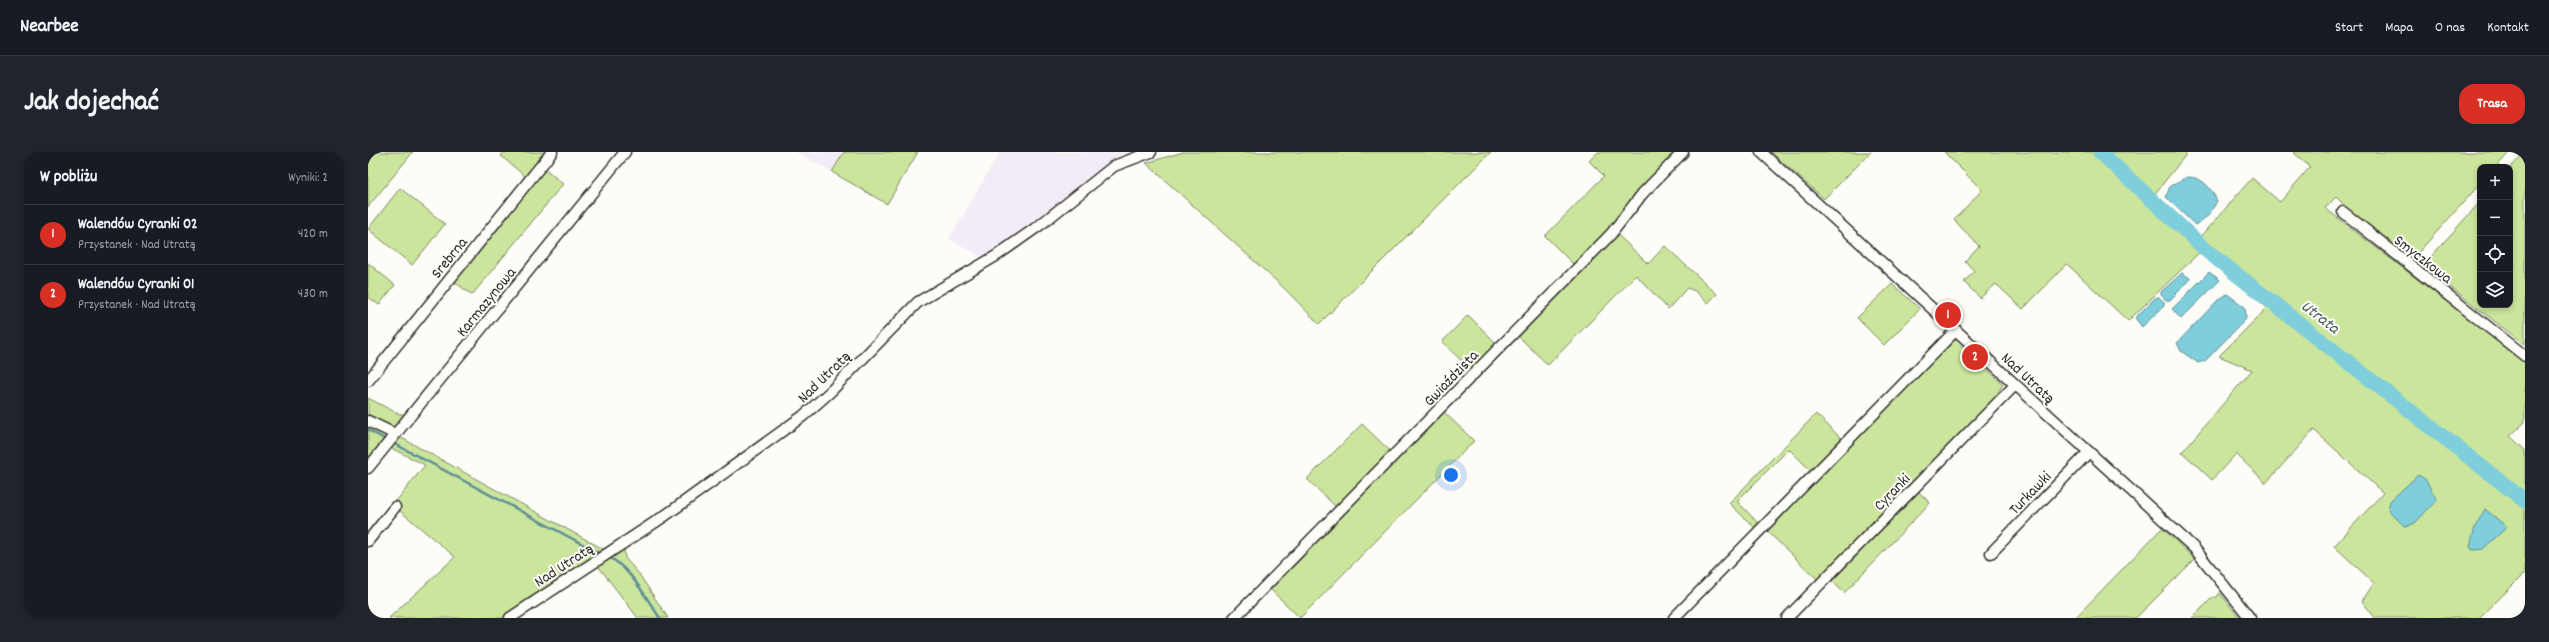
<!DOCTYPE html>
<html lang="pl">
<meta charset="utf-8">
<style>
:root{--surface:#171b24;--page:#20242c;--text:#f1f3f6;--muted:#9ea1a6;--line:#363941;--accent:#d93025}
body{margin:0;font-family:Dekko,sans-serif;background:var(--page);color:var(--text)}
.controls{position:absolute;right:12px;top:12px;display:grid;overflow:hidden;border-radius:8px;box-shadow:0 2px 6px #0003}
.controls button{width:36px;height:36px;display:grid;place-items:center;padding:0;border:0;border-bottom:1px solid var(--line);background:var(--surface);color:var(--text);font:20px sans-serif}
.you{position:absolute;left:1083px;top:323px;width:14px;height:14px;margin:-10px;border:3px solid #fff;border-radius:50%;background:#1a73e8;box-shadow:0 0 0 6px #1a73e833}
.badge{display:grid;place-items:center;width:26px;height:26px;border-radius:50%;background:var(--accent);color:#fff;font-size:13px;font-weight:700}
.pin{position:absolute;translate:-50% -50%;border:2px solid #fff;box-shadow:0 1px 4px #0006}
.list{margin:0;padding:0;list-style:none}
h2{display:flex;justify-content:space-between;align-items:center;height:52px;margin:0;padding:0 16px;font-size:17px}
h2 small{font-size:13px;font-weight:400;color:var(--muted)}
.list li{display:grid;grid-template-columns:26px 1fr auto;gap:12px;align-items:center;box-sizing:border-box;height:60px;padding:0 16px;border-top:1px solid var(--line)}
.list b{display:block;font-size:15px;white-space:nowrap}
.list p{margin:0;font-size:13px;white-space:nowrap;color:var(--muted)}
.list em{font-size:13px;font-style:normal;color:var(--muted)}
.icon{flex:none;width:22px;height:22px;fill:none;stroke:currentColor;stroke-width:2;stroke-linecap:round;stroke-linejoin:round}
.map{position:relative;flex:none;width:2157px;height:466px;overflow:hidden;border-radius:16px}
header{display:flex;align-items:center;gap:24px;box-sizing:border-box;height:56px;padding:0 20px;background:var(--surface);border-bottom:1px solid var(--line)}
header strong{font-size:19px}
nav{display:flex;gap:22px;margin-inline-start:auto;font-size:14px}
.intro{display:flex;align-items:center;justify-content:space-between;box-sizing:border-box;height:96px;padding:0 24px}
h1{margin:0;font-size:28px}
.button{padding:10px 18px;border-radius:16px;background:var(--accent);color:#fff;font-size:14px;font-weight:700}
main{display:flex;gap:24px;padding:0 24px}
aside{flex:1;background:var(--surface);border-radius:16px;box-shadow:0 2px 6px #0003}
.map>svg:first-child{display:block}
</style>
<header>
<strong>Nearbee</strong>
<nav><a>Start</a><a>Mapa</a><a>O nas</a><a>Kontakt</a></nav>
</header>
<div class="intro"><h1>Jak dojechać</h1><a class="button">Trasa</a></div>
<main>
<aside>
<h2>W pobliżu<small>Wyniki: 2</small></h2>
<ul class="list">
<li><span class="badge">1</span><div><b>Walendów Cyranki 02</b><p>Przystanek · Nad Utratą</p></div><em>420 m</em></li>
<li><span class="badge">2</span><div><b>Walendów Cyranki 01</b><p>Przystanek · Nad Utratą</p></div><em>430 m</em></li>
</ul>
</aside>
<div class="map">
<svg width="2157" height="466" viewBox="0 0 2157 466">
<rect width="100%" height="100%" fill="#fdfcf7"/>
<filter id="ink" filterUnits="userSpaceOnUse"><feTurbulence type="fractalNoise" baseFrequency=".025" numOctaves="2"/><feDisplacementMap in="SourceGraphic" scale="8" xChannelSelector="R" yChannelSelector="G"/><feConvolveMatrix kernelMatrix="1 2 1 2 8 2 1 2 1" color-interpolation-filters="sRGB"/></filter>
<g filter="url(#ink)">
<g fill="#f3ecf6">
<polygon points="428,0 476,0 464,20"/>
<polygon points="632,0 765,0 764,3 744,8 691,54 617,107 581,87"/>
</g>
<g fill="#cbe59c" stroke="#7b8864">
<polygon points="0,0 45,0 0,55"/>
<polygon points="136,0 178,0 158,25 133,4"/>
<polygon points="476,0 550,0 519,52 464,20"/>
<polygon points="815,0 1123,0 951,172 917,137 778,11"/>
<polygon points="1230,0 1309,0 1233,86 1205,112 1177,84 1236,24 1221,9"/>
<polygon points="1403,0 1503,0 1456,47"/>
<polygon points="1576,0 1820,0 1786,43 1832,86 1884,26 1912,50 1942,15 1925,0 2142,0 2128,15 2112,15 2112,32 2048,103 2041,104 1981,58 1968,45 1957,56 2157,210 2157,270 2142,284 2157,298 2157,421 2112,466 2007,466 1994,449 2006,431 1966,394 2015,341 1946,278 1898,331 1868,302 1844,328 1814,300 1884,218 1851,204 1899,156 1834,98 1760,169 1699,112 1655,157 1628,132 1612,146 1596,130 1606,119 1597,109 1611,94 1586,68 1614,38"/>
<polygon points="2157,0 2157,193 2058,116 2058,110 2112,50 2112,153 2142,153 2142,16"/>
<polygon points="175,15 195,32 104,143 84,128"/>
<polygon points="32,36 77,72 44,113 0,77"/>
<polygon points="1249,82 1280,112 1297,94 1349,142 1340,151 1327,139 1319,136 1300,157 1268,123 1180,213 1149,183"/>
<polygon points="0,111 27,133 11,153 0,145"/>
<polygon points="1524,132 1552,157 1516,193 1489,166"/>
<polygon points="1100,163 1128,191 1102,217 1074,190"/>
<polygon points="1587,188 1635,232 1624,251 1450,428 1397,377 1582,189"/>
<polygon points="0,246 31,262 40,262 30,274 26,275 0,262"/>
<polygon points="1075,259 1106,289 932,466 901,436"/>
<polygon points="1448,262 1475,288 1444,320 1421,297 1369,349 1392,373 1388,377 1361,351"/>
<polygon points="0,272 20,281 20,285 0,310"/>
<polygon points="994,272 1022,299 968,355 939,327"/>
<polygon points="32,285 237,398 163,445 136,466 21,466 87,405 25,353 57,313 23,296"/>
<polygon points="1551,340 1562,351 1476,441 1464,429"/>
<polygon points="1794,376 1827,407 1768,466 1707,466"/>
<polygon points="256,397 257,406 271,422 300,466 270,466 230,414"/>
<polygon points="1852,441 1872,466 1824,466 1846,444 1848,446"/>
</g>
<g fill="#7fcedb" stroke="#5d8d95">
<path d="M1819,25C1835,25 1843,36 1849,49L1841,63L1827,73L1798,45L1802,34Z"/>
<polygon points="1841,120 1852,128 1813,167 1804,157"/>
<polygon points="1814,121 1822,126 1821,129 1802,148 1798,148 1793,143 1793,140"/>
<polygon points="1859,142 1877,155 1878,167 1837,209 1830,211 1813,199 1809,191 1850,148"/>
<polygon points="1791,145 1796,150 1796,154 1774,175 1767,166 1787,146"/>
<polygon points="2050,323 2057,327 2069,348 2047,371 2037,375 2020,358 2022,349"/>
<polygon points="2117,357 2139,375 2115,397 2105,398 2102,394 2107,375"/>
</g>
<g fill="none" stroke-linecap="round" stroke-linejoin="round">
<g stroke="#5d8d95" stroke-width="2.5">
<polyline points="0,278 17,287"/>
<polyline points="27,292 233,402"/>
<path d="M241,405C264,418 277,445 292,466"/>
</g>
<polyline stroke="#7fcedb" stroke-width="15" points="1732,0 1839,99 2157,349"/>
<defs>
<g id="street">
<polyline points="1393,0 1826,396 1882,466"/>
<polyline points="1975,60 2157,204"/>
<polyline points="0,229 184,0"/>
<polyline points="0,269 27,282"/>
<polyline points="0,316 257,0"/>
<polyline points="0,389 27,355"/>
<polyline points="1623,401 1721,300"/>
<polyline points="142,466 298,363 435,264 462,240 550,150 628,104 672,73 746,14 783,0"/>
<polyline points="866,466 1243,82 1275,41 1315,0"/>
<polyline points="1306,466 1588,178"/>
<polyline points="1419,466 1647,233"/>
</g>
</defs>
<use href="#street" stroke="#2b2b2b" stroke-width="13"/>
<use href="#street" stroke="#fdfcf7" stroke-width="10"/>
</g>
</g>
<g text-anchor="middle" stroke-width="4" stroke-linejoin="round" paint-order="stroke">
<g font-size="16" fill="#2b2b2b" stroke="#fdfcf7">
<text transform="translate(80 105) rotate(-51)" y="6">Srebrna</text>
<text transform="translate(2056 106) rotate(38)" y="6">Smyczkowa</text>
<text transform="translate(117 149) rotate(-51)" y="6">Karmazynowa</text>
<text transform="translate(455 224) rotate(-44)" y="6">Nad Utratą</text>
<text transform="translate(1082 225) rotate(-46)" y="6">Gwiaździsta</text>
<text transform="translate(1661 225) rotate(43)" y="6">Nad Utratą</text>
<text transform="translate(1523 339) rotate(-46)" y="6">Cyranki</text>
<text transform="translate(1661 340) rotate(-46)" y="6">Turkawki</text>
<text transform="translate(195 412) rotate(-33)" y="6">Nad Utratą</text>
</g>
<g font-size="17" font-style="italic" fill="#445c60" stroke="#fdfcf7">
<text transform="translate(1953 164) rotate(38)" y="6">Utrata</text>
</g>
</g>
</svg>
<div class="controls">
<button>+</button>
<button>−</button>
<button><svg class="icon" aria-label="locate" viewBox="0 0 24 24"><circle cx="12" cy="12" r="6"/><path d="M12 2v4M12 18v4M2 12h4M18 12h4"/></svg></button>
<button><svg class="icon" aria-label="layers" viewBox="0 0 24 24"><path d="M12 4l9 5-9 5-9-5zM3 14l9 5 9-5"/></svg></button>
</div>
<div class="you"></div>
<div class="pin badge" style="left:1580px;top:163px">1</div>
<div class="pin badge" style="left:1607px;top:205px">2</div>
</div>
</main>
